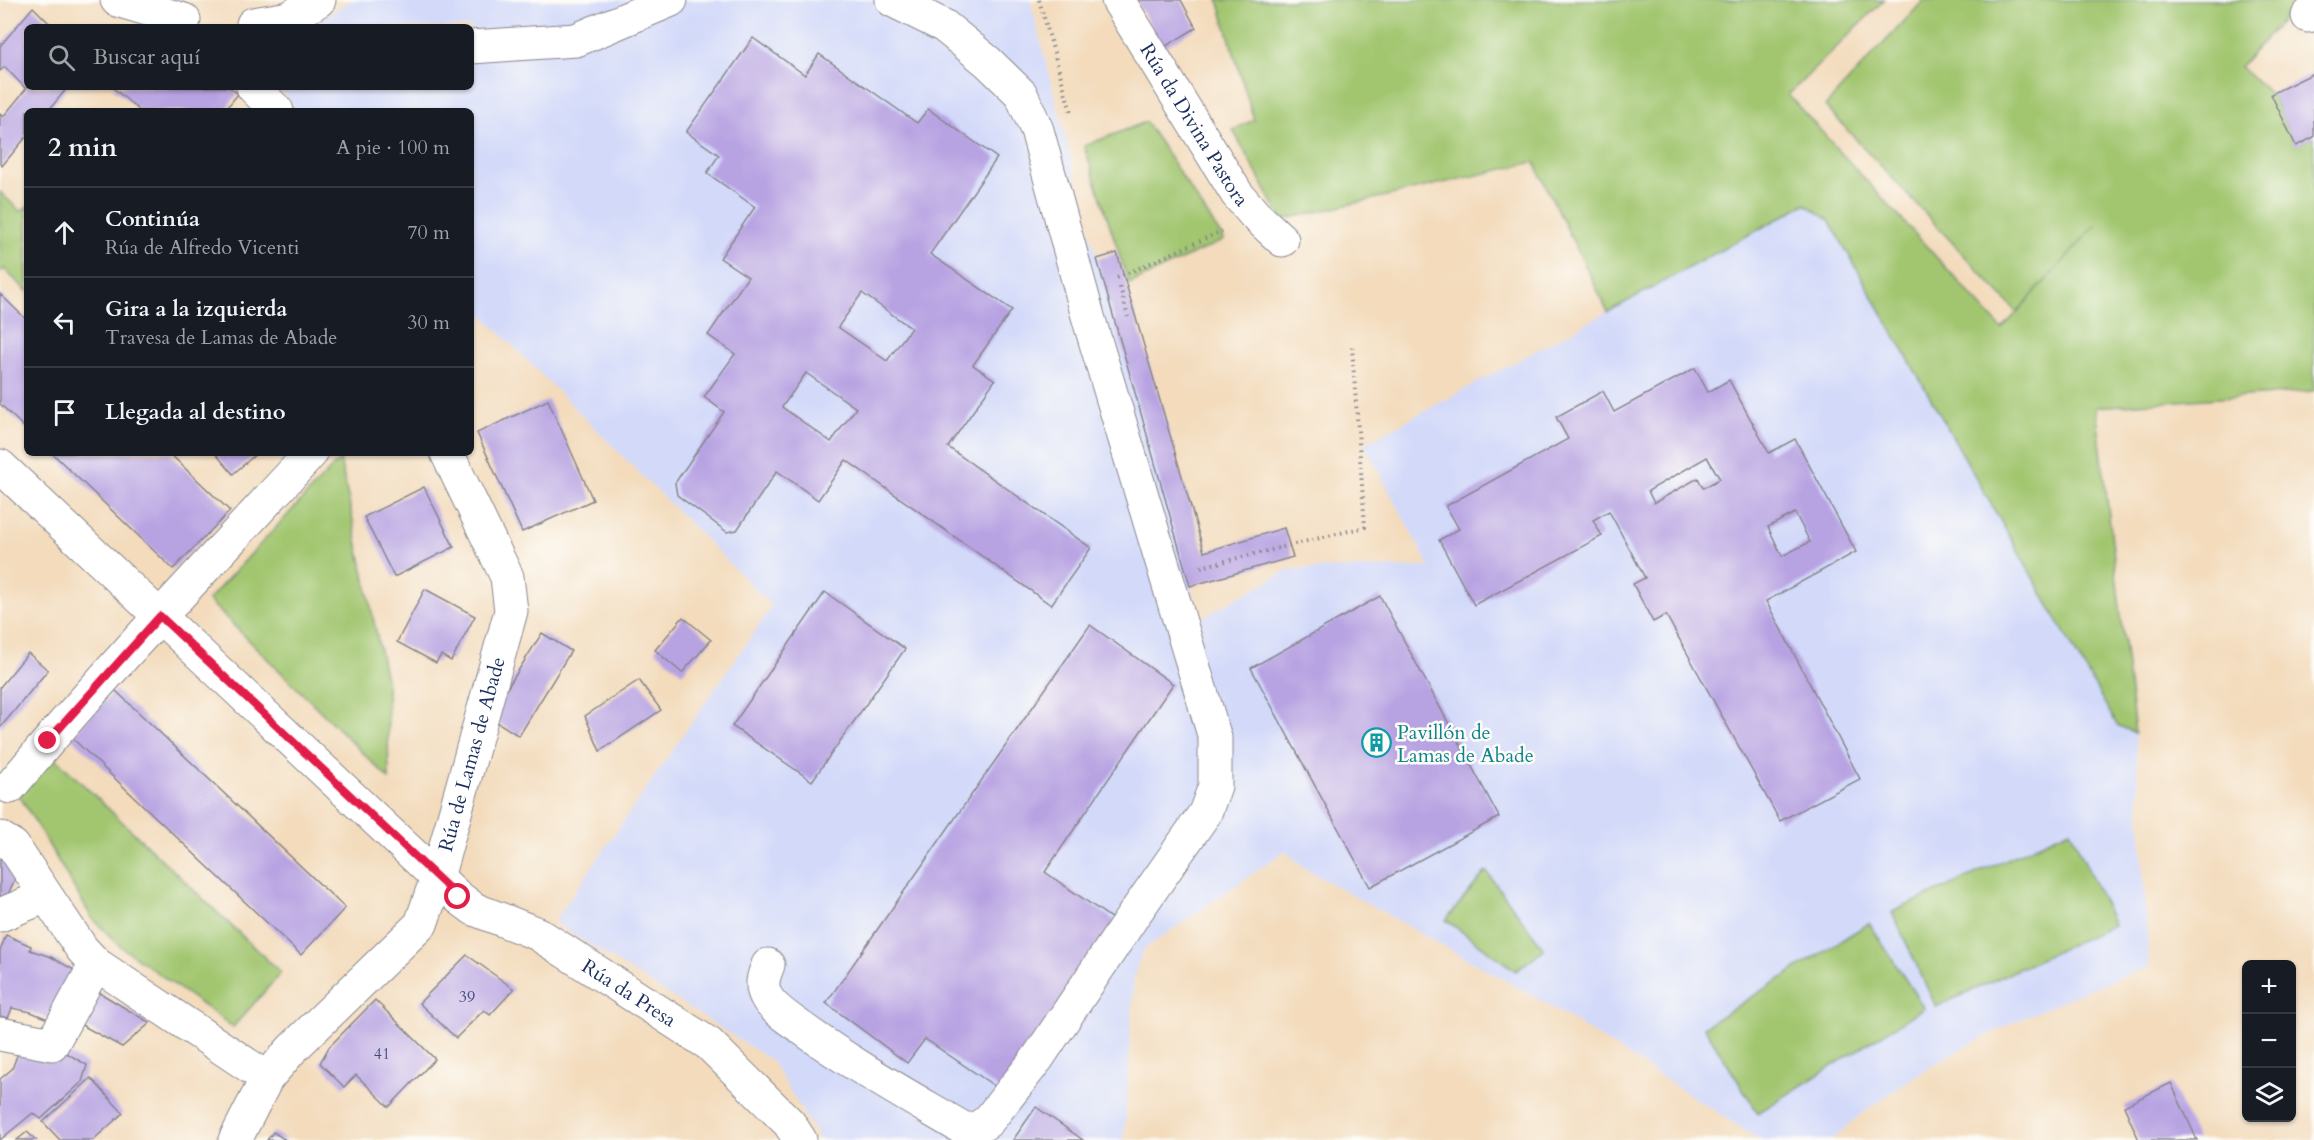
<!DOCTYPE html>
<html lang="es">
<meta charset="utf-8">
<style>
:root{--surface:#171b24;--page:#20242c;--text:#f1f3f6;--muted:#9ea1a6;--line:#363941}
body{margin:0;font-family:Cardo,serif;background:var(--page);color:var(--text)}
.controls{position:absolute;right:18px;bottom:18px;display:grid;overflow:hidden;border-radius:9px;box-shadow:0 2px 4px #0004}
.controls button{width:54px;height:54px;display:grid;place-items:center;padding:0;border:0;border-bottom:2px solid var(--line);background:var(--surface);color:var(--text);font:30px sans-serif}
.stop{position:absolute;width:18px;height:18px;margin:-14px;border:4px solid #e11d48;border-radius:50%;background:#fff}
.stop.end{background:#e11d48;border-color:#fff;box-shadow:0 2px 6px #0008}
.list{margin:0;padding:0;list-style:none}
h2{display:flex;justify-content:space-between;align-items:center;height:78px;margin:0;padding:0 24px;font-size:26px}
h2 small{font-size:20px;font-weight:400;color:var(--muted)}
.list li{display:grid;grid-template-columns:39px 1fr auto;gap:18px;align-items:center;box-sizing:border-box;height:90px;padding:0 24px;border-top:2px solid var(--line)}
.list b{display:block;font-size:22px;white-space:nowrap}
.list p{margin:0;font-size:20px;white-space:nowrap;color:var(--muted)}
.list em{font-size:20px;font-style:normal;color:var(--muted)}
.icon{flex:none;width:33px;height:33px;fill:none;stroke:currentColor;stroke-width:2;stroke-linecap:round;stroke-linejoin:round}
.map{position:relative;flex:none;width:2314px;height:1140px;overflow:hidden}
.search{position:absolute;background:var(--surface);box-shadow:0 2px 4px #0004;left:24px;top:24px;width:450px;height:66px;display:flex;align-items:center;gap:15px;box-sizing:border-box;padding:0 21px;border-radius:9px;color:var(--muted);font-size:22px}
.panel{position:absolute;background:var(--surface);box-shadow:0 2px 4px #0004;left:24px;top:108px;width:450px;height:348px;border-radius:9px}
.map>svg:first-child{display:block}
</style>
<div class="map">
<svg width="2314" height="1140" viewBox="0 0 2314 1140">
<rect width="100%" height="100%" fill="#fdfcf7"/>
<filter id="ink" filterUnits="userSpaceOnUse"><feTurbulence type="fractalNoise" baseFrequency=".0167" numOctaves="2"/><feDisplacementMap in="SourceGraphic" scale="12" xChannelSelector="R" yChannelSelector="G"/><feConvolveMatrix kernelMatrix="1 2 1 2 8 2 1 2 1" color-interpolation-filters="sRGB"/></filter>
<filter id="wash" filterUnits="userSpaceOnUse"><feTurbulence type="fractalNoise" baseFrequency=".008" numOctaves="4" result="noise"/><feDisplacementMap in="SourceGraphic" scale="24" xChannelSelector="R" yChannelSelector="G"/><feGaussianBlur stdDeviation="1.35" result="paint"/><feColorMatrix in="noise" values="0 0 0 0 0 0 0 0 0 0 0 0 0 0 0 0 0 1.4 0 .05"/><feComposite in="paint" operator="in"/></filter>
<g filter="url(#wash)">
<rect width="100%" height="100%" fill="#f3dbbc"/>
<polygon fill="#d2d9f9" points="352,0 1030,0 1089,230 1200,619 1289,569 1430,567 1364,444 1806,204 1829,221 2117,725 2135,733 2149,967 2090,989 2005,1026 1948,1056 1906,1082 1859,1116 1832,1140 1760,1140 1544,1002 1307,870 1285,851 1143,950 1134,976 1124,1140 820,1140 771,1060 554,922 772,606 471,304 471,111 298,111 282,91 283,87 471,87 471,27 308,27"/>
<g fill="#a2c670" stroke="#5e7a67" stroke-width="1.5">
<polygon points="1218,0 1884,0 1788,95 2002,329 2097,224 2017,312 1825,106 1924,0 2300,0 2240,67 2271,94 2296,145 2314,137 2314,391 2096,407 2135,733 2117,725 1829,220 1805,204 1608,312 1534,162 1282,220 1233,130 1254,120"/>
<polygon points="1146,122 1224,240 1129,284 1084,146"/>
<polygon points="0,192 21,212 27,206 27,291 4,269 0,272"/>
<polygon points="340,459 387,684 389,779 208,600"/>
<polygon points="53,756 281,973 233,1027 120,946 92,918 18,793"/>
<polygon points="2070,830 2114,925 1936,1007 1892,912"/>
<polygon points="1486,871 1544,949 1516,971 1446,920"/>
<polygon points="1869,923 1924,1008 1758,1113 1704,1027"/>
</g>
<g id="blocks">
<g fill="#b7a3e2" fill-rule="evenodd">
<polygon points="1136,0 1181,0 1196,28 1163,48"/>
<polygon points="33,7 53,27 27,27 27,87 68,87 48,111 27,111 27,136 2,166 0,164 0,114 3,117 26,89 5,67 0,71 0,46"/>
<path d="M753,38L805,75L819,54L917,123L928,109L997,158L930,254L1012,310L973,365L995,380L948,447L1091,548L1051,605L846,460L818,500L777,471L737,530L727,532L677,495L675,483L724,412L704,397L735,354L708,335L748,277L720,258L755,207L707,173L719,155L686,132ZM862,293L911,328L887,361L838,327ZM806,373L856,408L831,442L782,407Z"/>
<polygon points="2314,73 2314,137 2296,146 2271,94"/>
<polygon points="112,87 229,87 238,94 224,111 140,111"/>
<polygon points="1117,253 1204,552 1284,528 1293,557 1190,586 1097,259"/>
<polygon points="0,294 27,320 27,430 0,404"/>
<path d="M1695,368L1708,392L1729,380L1769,453L1795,439L1856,552L1766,601L1860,779L1780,821L1666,615L1653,622L1633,584L1645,578L1609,511L1593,520L1602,536L1474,605L1439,540L1459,529L1446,506L1568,439L1556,417L1603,391L1614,412ZM1707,457L1720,479L1703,488L1698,478L1654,503L1648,491ZM1795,513L1810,542L1782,556L1768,527Z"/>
<polygon points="548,400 593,500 522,532 477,433"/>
<polygon points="52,453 169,453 230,511 173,569"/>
<polygon points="215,453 257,453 233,474"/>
<polygon points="424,487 454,547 394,577 364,517"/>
<polygon points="425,589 475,616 451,661 441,655 436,663 397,642"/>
<polygon points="825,592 905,649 812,781 732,726"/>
<polygon points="1380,596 1499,817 1370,887 1251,668"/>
<polygon points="683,617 711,640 682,673 655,650"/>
<polygon points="1090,625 1173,684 1045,872 1118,923 1002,1091 925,1039 907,1063 826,1003"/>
<polygon points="542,633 571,651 519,736 489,717"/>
<polygon points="28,653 48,670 0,728 0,687"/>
<polygon points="639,680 661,710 600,751 585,716"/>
<polygon points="115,690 345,908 301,955 71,737"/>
<polygon points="0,852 16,876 6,899 0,895"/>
<polygon points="6,935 31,946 30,950 51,957 76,971 55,1022 31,1012 12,1008 8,1018 0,1016 0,951"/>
<polygon points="467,955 514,989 490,1015 484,1010 456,1038 419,1003"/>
<polygon points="95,990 150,1023 122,1047 76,1022"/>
<polygon points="375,1000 435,1059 389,1107 356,1075 344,1087 320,1063 329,1047"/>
<polygon points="22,1042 58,1048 87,1065 82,1082 41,1119 33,1113 0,1140 0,1079 12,1069"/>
<polygon points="91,1078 123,1113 93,1140 60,1140 43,1122"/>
<polygon points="2171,1083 2197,1140 2139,1140 2124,1106"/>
<polygon points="1036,1107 1083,1140 1013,1140"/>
<polygon points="27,1132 36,1140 17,1140"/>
<polygon points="273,1132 286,1140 267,1140"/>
</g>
</g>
</g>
<g filter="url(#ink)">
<use href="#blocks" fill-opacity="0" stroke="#87858d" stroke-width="1.5"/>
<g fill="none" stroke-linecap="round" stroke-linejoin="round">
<defs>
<g id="minor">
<polyline points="117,0 184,20"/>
<path id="s1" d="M1118,0L1237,194L1254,214L1282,240"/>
<polyline points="2308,16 2314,10"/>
<polyline points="253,24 289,18 319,0"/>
<polyline points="471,47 576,40 671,0"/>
<polyline points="253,87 277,111"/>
<path id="s2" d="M0,466L458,897L474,909L538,934L709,1044L789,1123L800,1140"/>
<path d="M10,787C105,672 210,563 311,453"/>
<polyline points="0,838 13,846 82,949 96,964 267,1078"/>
<polyline points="0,915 46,896"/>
<path d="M768,965C764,975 760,985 766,996C773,1010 791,1020 803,1029C854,1066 910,1097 964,1129H976L988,1121L1037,1059L1135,913L1205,813L1215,786V738L1089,320L1037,130L1021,94L988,62L944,26L892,0"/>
<polyline points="0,1034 52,1044 96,964"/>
<path id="s3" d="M235,1140L267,1078L292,1049L421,924L437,878L511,611L507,577L447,453"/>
</g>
</defs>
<use href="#minor" stroke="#87858d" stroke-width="35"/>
<g stroke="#87858d" stroke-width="4" stroke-dasharray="1.5 4.5" stroke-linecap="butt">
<polyline points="1039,0 1071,112"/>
<polyline points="1117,278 1222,231"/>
<polyline points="1120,287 1128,317"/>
<polyline points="1201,567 1365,527 1352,347"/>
</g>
<use href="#minor" stroke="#fff" stroke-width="33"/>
</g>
</g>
<g fill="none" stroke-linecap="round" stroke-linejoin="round" filter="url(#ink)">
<polyline stroke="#e11d48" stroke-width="8" points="48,741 160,616 458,897"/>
</g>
<defs>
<symbol id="building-ring" viewBox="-11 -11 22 22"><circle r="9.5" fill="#fdfcf7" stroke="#0f9aa8" stroke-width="1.5"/><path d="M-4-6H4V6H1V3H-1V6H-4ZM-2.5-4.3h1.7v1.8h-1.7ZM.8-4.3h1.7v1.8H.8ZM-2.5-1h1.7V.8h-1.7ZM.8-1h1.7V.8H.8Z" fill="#0f9aa8"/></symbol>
</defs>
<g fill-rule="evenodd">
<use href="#building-ring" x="1360" y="726" width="33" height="33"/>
</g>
<g text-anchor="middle" stroke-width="5" stroke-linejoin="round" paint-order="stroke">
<g font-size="16" fill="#424c7f">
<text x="467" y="1002">39</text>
<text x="382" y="1059">41</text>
</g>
<g font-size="20" fill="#1b2f5e" stroke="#fdfcf7">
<text dy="7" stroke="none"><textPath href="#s1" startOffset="146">Rúa da Divina Pastora</textPath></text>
<text dy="7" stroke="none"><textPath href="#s3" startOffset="465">Rúa de Lamas de Abade</textPath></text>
<text dy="7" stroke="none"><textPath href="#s2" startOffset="826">Rúa da Presa</textPath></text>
</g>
<g font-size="20" fill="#0d838f" stroke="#fdfcf7" text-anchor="start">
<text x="1397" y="739">Pavillón de<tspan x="1397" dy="23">Lamas de Abade</tspan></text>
</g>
</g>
</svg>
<div class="controls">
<button>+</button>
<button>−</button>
<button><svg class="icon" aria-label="layers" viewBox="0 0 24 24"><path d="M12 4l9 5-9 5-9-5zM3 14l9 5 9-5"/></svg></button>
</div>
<div class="stop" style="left:458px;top:897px"></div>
<div class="stop end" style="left:48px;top:741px"></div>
<div class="search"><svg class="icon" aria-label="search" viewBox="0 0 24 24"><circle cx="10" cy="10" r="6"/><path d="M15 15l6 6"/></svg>Buscar aquí</div>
<section class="panel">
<h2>2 min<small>A pie · 100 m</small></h2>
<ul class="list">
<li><svg class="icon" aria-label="ahead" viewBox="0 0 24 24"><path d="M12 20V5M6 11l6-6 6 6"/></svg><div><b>Continúa</b><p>Rúa de Alfredo Vicenti</p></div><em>70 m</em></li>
<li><svg class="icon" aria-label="left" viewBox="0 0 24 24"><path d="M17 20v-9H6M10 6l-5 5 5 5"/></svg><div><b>Gira a la izquierda</b><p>Travesa de Lamas de Abade</p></div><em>30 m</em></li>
<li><svg class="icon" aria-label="arrive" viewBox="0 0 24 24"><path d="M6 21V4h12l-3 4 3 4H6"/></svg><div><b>Llegada al destino</b></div></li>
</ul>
</section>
</div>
